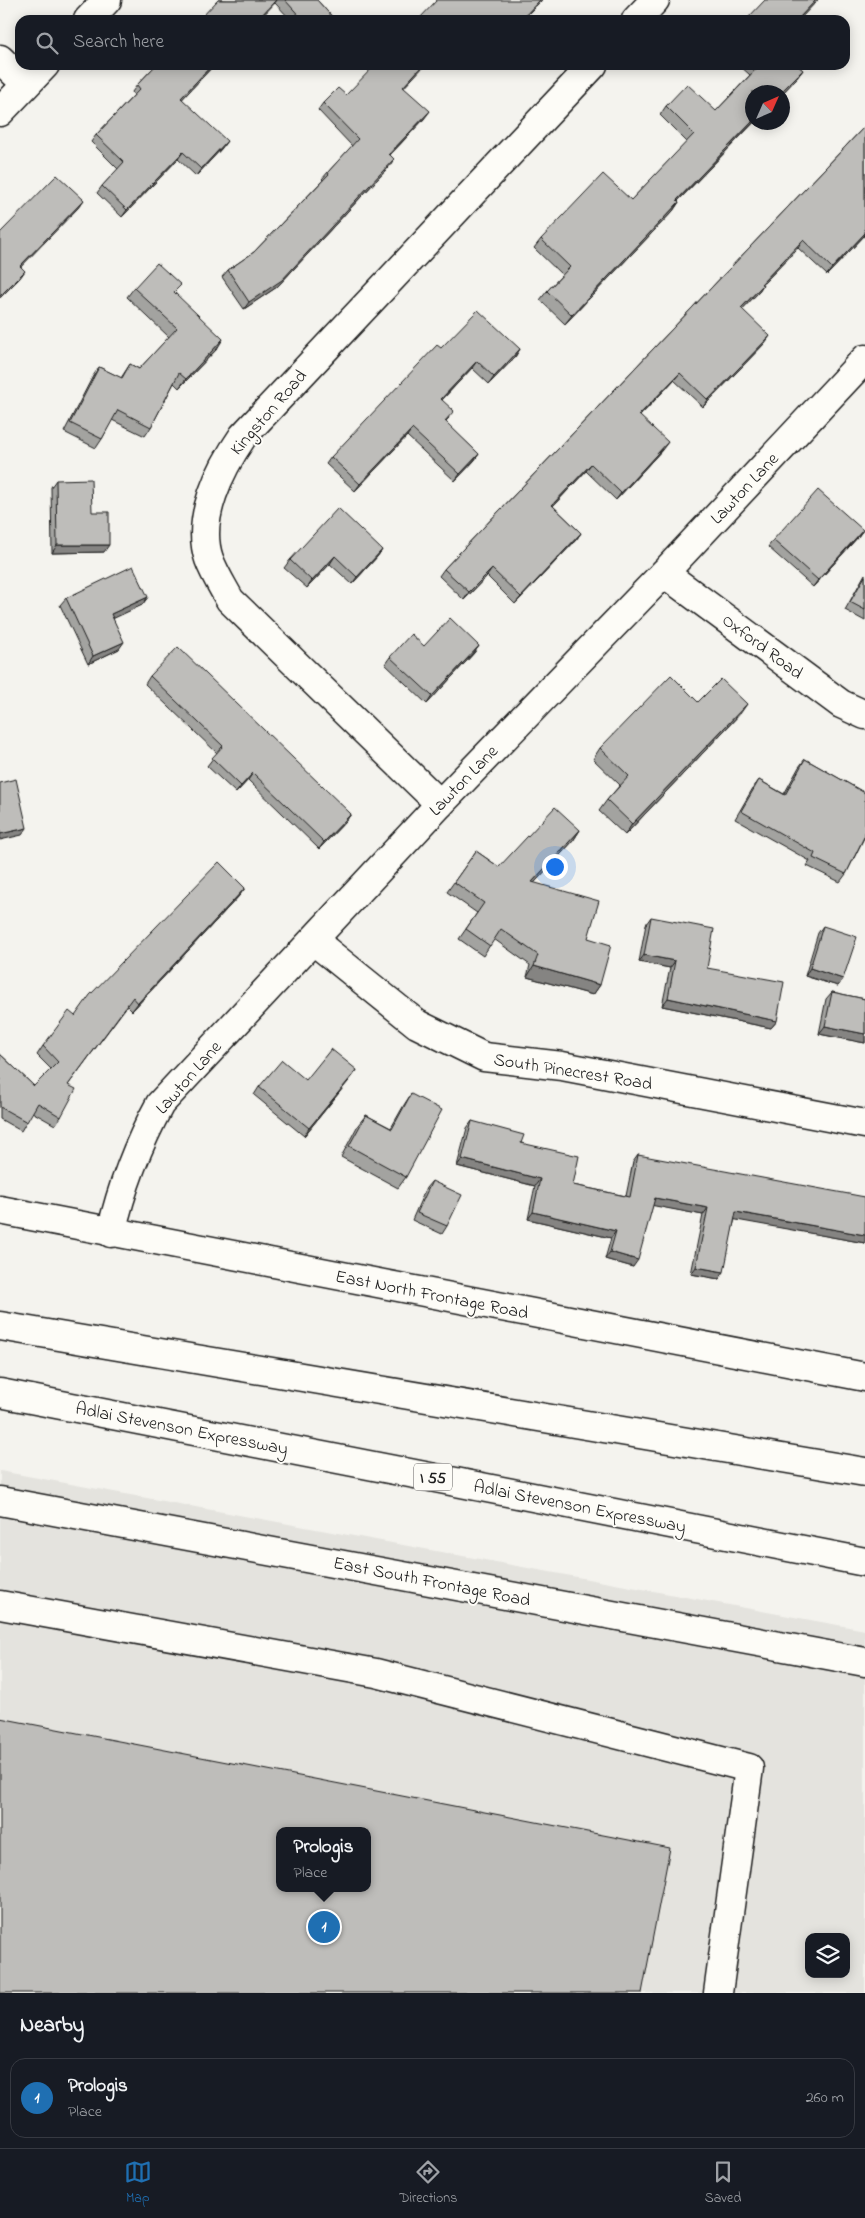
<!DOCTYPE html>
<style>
:root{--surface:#171b24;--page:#20242c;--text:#f1f3f6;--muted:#9ea1a6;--line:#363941;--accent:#1f6fb2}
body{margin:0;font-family:"Indie Flower",sans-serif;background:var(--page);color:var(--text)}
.controls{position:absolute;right:15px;bottom:15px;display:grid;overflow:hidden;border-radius:10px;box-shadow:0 2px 12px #0003}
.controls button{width:45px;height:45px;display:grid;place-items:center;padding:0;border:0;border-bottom:1px solid var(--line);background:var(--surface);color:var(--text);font:25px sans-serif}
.compass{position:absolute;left:745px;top:85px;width:45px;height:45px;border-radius:50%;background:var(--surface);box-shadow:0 2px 12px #0003;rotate:45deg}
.you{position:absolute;left:554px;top:866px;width:18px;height:18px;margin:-12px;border:4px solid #fff;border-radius:50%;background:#1a73e8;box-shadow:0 0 0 8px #1a73e833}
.badge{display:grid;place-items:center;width:32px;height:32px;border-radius:50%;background:var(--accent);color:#fff;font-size:16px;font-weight:700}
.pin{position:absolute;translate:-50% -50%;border:2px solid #fff;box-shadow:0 1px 5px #0006}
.popup{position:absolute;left:276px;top:1827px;width:95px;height:65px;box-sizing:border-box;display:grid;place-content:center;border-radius:10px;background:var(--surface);filter:drop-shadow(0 1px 4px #0005);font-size:16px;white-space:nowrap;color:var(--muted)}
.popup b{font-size:19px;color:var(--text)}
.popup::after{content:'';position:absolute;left:50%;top:100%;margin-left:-10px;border:10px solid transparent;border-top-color:var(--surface)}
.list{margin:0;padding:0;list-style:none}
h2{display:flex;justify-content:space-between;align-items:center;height:65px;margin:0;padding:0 20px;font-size:21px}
h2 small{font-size:16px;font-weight:400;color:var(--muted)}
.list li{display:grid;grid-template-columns:32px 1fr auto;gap:15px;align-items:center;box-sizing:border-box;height:80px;margin:0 10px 10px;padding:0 10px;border:1px solid var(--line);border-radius:15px}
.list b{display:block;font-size:19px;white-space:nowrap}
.list p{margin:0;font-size:16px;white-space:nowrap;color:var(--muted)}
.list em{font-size:16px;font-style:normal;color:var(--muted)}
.icon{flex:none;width:28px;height:28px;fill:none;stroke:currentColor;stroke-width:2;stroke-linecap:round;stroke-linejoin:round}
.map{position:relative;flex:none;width:865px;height:1993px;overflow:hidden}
.search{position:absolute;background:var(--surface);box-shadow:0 2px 12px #0003;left:15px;right:15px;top:15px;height:55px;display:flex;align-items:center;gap:12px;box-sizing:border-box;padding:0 18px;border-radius:15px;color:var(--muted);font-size:19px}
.sheet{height:155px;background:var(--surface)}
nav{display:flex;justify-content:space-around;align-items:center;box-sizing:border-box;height:70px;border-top:1px solid var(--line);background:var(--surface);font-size:14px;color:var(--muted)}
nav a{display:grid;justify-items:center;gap:2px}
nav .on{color:var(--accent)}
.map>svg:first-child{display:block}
</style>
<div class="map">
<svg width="865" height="1993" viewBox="0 0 865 1993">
<rect width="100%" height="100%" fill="#f4f3ee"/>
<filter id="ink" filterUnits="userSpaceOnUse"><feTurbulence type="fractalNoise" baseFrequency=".02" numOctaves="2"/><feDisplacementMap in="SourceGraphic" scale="10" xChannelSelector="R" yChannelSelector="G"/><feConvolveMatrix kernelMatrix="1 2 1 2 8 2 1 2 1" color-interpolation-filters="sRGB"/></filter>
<g filter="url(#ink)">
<path fill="#e4e3de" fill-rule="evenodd" d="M0,1471L865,1630V1993H0ZM280,1831H368V1888H280ZM809,1937H846V1974H809Z"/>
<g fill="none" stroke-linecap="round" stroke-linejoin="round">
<defs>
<g id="minor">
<polyline points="88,20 107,0"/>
<polyline points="636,20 655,0"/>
<polyline points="0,59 26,84"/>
<polyline points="0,112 45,65"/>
<polyline points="664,573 841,704 865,715"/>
<path d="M440,804L230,600C223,587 214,573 209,559C195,518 221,468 243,436L593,65"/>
<polyline points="314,941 417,1024 484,1057 562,1066 865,1124"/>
<polyline points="0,1210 865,1377"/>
<path d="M111,1233C122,1185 137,1146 160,1104L440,804L664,573L865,359"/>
<polyline points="0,1501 865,1662"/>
<polyline points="0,1605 376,1673 749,1768 718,1993"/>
</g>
<g id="highway">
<polyline points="0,1326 865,1472"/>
<polyline points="0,1393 865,1562"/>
</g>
</defs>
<use href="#minor" stroke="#1c1c1c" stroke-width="31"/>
<use href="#highway" stroke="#1c1c1c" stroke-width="31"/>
<use href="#minor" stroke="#fdfcf7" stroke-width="28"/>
<use href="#highway" stroke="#fdfcf7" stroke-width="28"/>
</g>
<g fill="#a3a3a0" stroke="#1c1c1c">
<polygon points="218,0 317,0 335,20 291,20 275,3"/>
<polygon points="156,65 214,65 182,99 222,148 196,176 178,159 122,217 97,193 102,186 118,169 91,142 96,135 134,95 132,92 137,85"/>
<polygon points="739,65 797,65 803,70 796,79 678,201 679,202 673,211 565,324 540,300 547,291 562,275 534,248 541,239 631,200 687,142 660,115 666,106 716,111 750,75"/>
<polygon points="404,88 424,119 390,155 389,167 277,287 244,309 222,277 228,270 254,252 323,180 322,179 328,172 352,146 318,110 323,103 346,95"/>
<polygon points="865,126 865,235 827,275 798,248 762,285 758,293 742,309 765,343 703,407 674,380 640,416 662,450 616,500 586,471 553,506 581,533 576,540 515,604 487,576 464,600 439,576 444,569"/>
<polygon points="134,288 175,293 217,349 179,388 174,383 151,427 145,436 112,420 102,439 96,448 64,432 93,376 99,367 121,378 130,364 139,369 169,337 127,297"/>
<polygon points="441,348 520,349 515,357 489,384 472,368 442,400 449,418 445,422 479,454 474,461 455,481 407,436 355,491 326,464 331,457"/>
<polygon points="56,480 92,512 104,552 52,553 51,487"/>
<polygon points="863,530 857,538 813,587 768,547 773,540"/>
<polygon points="382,550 377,557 352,584 330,564 307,588 284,568 290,560"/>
<polygon points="865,574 865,621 845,610"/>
<polygon points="148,597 142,605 113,618 119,649 88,664 60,605 66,598"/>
<polygon points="424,646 479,646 474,653 427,704 385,664 390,657"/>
<polygon points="150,676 351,814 346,821 319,849 248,780 236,793 207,766 217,753 145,684"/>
<polygon points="698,702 740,714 625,835 599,811 607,800 620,785 593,759 600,748"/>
<polygon points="805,759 865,793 865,792 865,838 864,838 846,874 840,882 807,866 810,861 735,819 753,788 759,780 784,794 799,767"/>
<polygon points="580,830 573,841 534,883 588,938 600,985 593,995 527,977 530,965 494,939 483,956 459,939 477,913 447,892 476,851 499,867"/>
<polygon points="245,888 239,896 132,1011 127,1006 68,1085 61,1117 55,1125 32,1112 21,1131 0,1119 0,1054 34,1086 51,1069 37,1055 43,1046 75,1016"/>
<polygon points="651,917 707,968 777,1021 771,1028 662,1006 670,968 639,962 646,924"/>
<polygon points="823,926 843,979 838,986 805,976 818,933"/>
<polygon points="832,992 865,999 865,1043 819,1034 826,999"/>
<polygon points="357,1070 304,1136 254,1095 259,1087 306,1080"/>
<polygon points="411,1094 406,1177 398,1188 341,1157 358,1125 366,1115 391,1128 404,1105"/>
<polygon points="472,1121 521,1143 573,1185 626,1196 633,1162 638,1155 865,1243 735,1219 719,1279 691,1274 703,1215 653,1205 633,1267 605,1259 611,1238 528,1219 535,1186 457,1166 467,1128"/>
<polygon points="432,1181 447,1226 442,1234 412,1220 426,1188"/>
</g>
<g fill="#858482" stroke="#1c1c1c">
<polygon points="276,0 277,0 275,3 259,20 257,20"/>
<polygon points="540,0 542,0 522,20 521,20"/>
<polygon points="816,0 818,0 799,20 797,20"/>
<polygon points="212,65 214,65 176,106 181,98"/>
<polygon points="423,65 425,65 398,94 403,87"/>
<polygon points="803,70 796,79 782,94 782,92 781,92"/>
<polygon points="430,111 424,119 383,162 389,154"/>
<polygon points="752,122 754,122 670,209 677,200"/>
<polygon points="227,141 222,148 196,176 201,169"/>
<polygon points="183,152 178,159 122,217 127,210"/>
<polygon points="394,159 389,167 277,287 244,309 249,302"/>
<polygon points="84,200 78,208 15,273 20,266"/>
<polygon points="679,202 673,211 565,324 572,315"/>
<polygon points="865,233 865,235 827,275 832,268"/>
<polygon points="803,240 798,248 756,291 761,284"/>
<polygon points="25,271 20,278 0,298 0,296"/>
<polygon points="763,285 758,293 736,316 741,308"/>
<polygon points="770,336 765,343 703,407 708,400"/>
<polygon points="223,339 217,349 179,388 186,379"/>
<polygon points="520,349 515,357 489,384 494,377"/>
<polygon points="477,361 472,368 436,406 441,399"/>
<polygon points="680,373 674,380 634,422 639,415"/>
<polygon points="412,429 407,436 355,491 360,484"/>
<polygon points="668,442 662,450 616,500 621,493"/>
<polygon points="479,454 474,461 455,481 460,474"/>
<polygon points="591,464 586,471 547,512 552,505"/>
<polygon points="863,530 857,538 813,587 818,580"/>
<polygon points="581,533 576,540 515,604 521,597"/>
<polygon points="57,545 109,545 104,552 52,553"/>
<polygon points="382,550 377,557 352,584 357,577"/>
<polygon points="335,556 330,564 307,588 312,581"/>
<polygon points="492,569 487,576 464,600 469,592"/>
<polygon points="148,597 142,605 106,622 111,614"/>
<polygon points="124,642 119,649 88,664 93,656"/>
<polygon points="479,646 474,653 427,704 432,696"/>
<polygon points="747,704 740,714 625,835 632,824"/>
<polygon points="253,773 248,780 236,793 241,786"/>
<polygon points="351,814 346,821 319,849 324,842"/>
<polygon points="27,828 22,835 0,840 0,834"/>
<polygon points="580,830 573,841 525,893 532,882"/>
<polygon points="245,888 239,896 132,1011 138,1003"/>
<polygon points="644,955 675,961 670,968 639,962"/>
<polygon points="534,966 600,985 593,995 527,977"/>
<polygon points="810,968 843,979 838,986 805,976"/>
<polygon points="668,998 777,1021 771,1028 662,1006"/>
<polygon points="825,1026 865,1034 865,1043 819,1034"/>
<polygon points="357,1070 352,1077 304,1136 309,1128"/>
<polygon points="462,1159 540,1179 535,1186 457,1166"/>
<polygon points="655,1198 708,1208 703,1215 650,1205"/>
<polygon points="533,1212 616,1231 611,1238 528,1219"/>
<polygon points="736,1212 865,1235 865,1243 731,1219"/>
<polygon points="610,1252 638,1260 633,1267 605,1259"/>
<polygon points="696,1267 724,1272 719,1279 691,1274"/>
</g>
<g fill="#bebdba" stroke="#1c1c1c" fill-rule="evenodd">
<polygon points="218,0 276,0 257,20 199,20"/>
<polygon points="285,0 317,0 335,20 303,20"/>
<polygon points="437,0 540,0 521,20 418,20"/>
<polygon points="765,0 816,0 797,20 746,20"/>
<polygon points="156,65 212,65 181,98 227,141 201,169 183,152 127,210 102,186 124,162 96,135 140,89 137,85"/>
<polygon points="375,65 423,65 403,87 430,111 389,154 394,159 282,280 249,302 228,270 254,252 329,174 328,172 358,139 323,103 338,88 346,95"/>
<polygon points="755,65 797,65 803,70 781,92 752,92 752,122 677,200 679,202 572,315 547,291 570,267 541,239 603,174 631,200 694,134 666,106 687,84 716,111 757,68"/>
<polygon points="865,126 865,233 832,268 803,240 761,284 763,285 741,308 770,336 708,400 680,373 639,415 668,442 621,493 591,464 552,505 581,533 521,597 492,569 469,592 444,569"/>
<polygon points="57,175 84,200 20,266 25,271 0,296 0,233"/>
<polygon points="157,263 181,285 174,292 223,339 186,379 179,373 151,427 118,410 102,439 70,423 99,367 122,378 130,364 139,369 177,328 134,288"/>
<polygon points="478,310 520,349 494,377 477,361 441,399 454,411 445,421 479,454 460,474 412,429 360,484 331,457 437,345 441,348"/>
<polygon points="91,479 92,512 109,512 109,545 57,545 56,480"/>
<polygon points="818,490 863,530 818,580 773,540"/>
<polygon points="338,508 382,550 357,577 335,556 312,581 290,560"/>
<polygon points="133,566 148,597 111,614 124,642 93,656 66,598"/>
<polygon points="865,576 865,610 850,602"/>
<polygon points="450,618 479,646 432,696 390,657 411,634 424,646"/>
<polygon points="178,647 351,814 324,842 253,773 241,786 212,758 223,746 150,676"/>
<polygon points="671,675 698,702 721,679 747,704 632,824 607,800 629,776 600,748"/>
<polygon points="805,759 865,793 865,835 846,874 813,858 815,853 741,811 759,780 785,795"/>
<polygon points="16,779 27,828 0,834 0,783"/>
<polygon points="555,807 580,830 532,882 599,901 588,938 611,945 600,985 534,966 538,955 501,929 490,946 466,929 484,903 454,882 476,851 499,867"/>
<polygon points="219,862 245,888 138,1003 133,997 68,1085 76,1089 61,1117 38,1103 27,1122 0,1107 0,1054 34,1086 58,1062 43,1046 69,1011 75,1016 90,995"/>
<polygon points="651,917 714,929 707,968 784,982 777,1021 668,998 675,961 644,955"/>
<polygon points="823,926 857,937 843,979 810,968"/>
<polygon points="832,992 865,999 865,1034 825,1026"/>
<polygon points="331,1049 357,1070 309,1128 259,1087 282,1060 306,1080"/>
<polygon points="411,1094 442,1110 406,1177 349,1146 366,1115 392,1129"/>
<polygon points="472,1121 524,1135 521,1143 579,1156 573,1185 630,1197 638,1155 865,1197 865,1235 736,1212 724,1272 696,1267 708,1208 655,1198 638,1260 610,1252 616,1231 533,1212 540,1179 462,1159"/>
<polygon points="432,1181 462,1195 447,1226 417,1213"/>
<path d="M0,1718L670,1848L642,1993H0ZM280,1831H368V1888H280Z"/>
</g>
</g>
<g text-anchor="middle" stroke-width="4" stroke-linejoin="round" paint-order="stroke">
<rect fill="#fdfcf7" stroke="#605f5e" stroke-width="1" x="414" y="1463.5" width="38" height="27" rx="4"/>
<g font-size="16" font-weight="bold" fill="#1c1c1c">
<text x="433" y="1483">I 55</text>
</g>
<g font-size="18" fill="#1c1c1c" stroke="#fdfcf7">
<text transform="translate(268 412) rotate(-49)" y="6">Kingston Road</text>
<text transform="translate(744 488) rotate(-47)" y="6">Lawton Lane</text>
<text transform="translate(763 646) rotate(37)" y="6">Oxford Road</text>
<text transform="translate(463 780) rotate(-46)" y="6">Lawton Lane</text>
<text transform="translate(573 1071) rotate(9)" y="6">South Pinecrest Road</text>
<text transform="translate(188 1077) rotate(-49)" y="6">Lawton Lane</text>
<text transform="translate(432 1294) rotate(11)" y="6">East North Frontage Road</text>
<text transform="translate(182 1428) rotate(11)" y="6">Adlai Stevenson Expressway</text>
<text transform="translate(580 1506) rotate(11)" y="6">Adlai Stevenson Expressway</text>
<text transform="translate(432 1581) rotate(11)" y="6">East South Frontage Road</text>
</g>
</g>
</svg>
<div class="controls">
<button><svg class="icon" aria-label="layers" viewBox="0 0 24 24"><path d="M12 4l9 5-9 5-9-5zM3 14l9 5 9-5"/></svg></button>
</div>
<svg class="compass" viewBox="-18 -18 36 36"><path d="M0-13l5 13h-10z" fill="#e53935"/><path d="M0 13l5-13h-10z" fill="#9ea1a6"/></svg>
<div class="you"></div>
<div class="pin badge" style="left:324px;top:1927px">1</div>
<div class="popup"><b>Prologis</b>Place</div>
<div class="search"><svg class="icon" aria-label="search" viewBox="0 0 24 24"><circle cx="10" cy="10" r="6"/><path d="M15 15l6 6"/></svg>Search here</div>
</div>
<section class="sheet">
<h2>Nearby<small></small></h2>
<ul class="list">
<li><span class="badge">1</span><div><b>Prologis</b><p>Place</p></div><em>260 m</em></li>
</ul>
</section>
<nav>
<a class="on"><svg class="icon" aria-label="map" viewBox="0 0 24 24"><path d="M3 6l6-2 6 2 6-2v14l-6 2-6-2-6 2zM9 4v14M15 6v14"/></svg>Map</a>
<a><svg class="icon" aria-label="directions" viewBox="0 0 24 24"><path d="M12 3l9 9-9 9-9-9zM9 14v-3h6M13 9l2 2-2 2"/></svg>Directions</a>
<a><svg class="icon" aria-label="saved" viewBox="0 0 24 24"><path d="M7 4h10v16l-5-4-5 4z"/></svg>Saved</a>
</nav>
